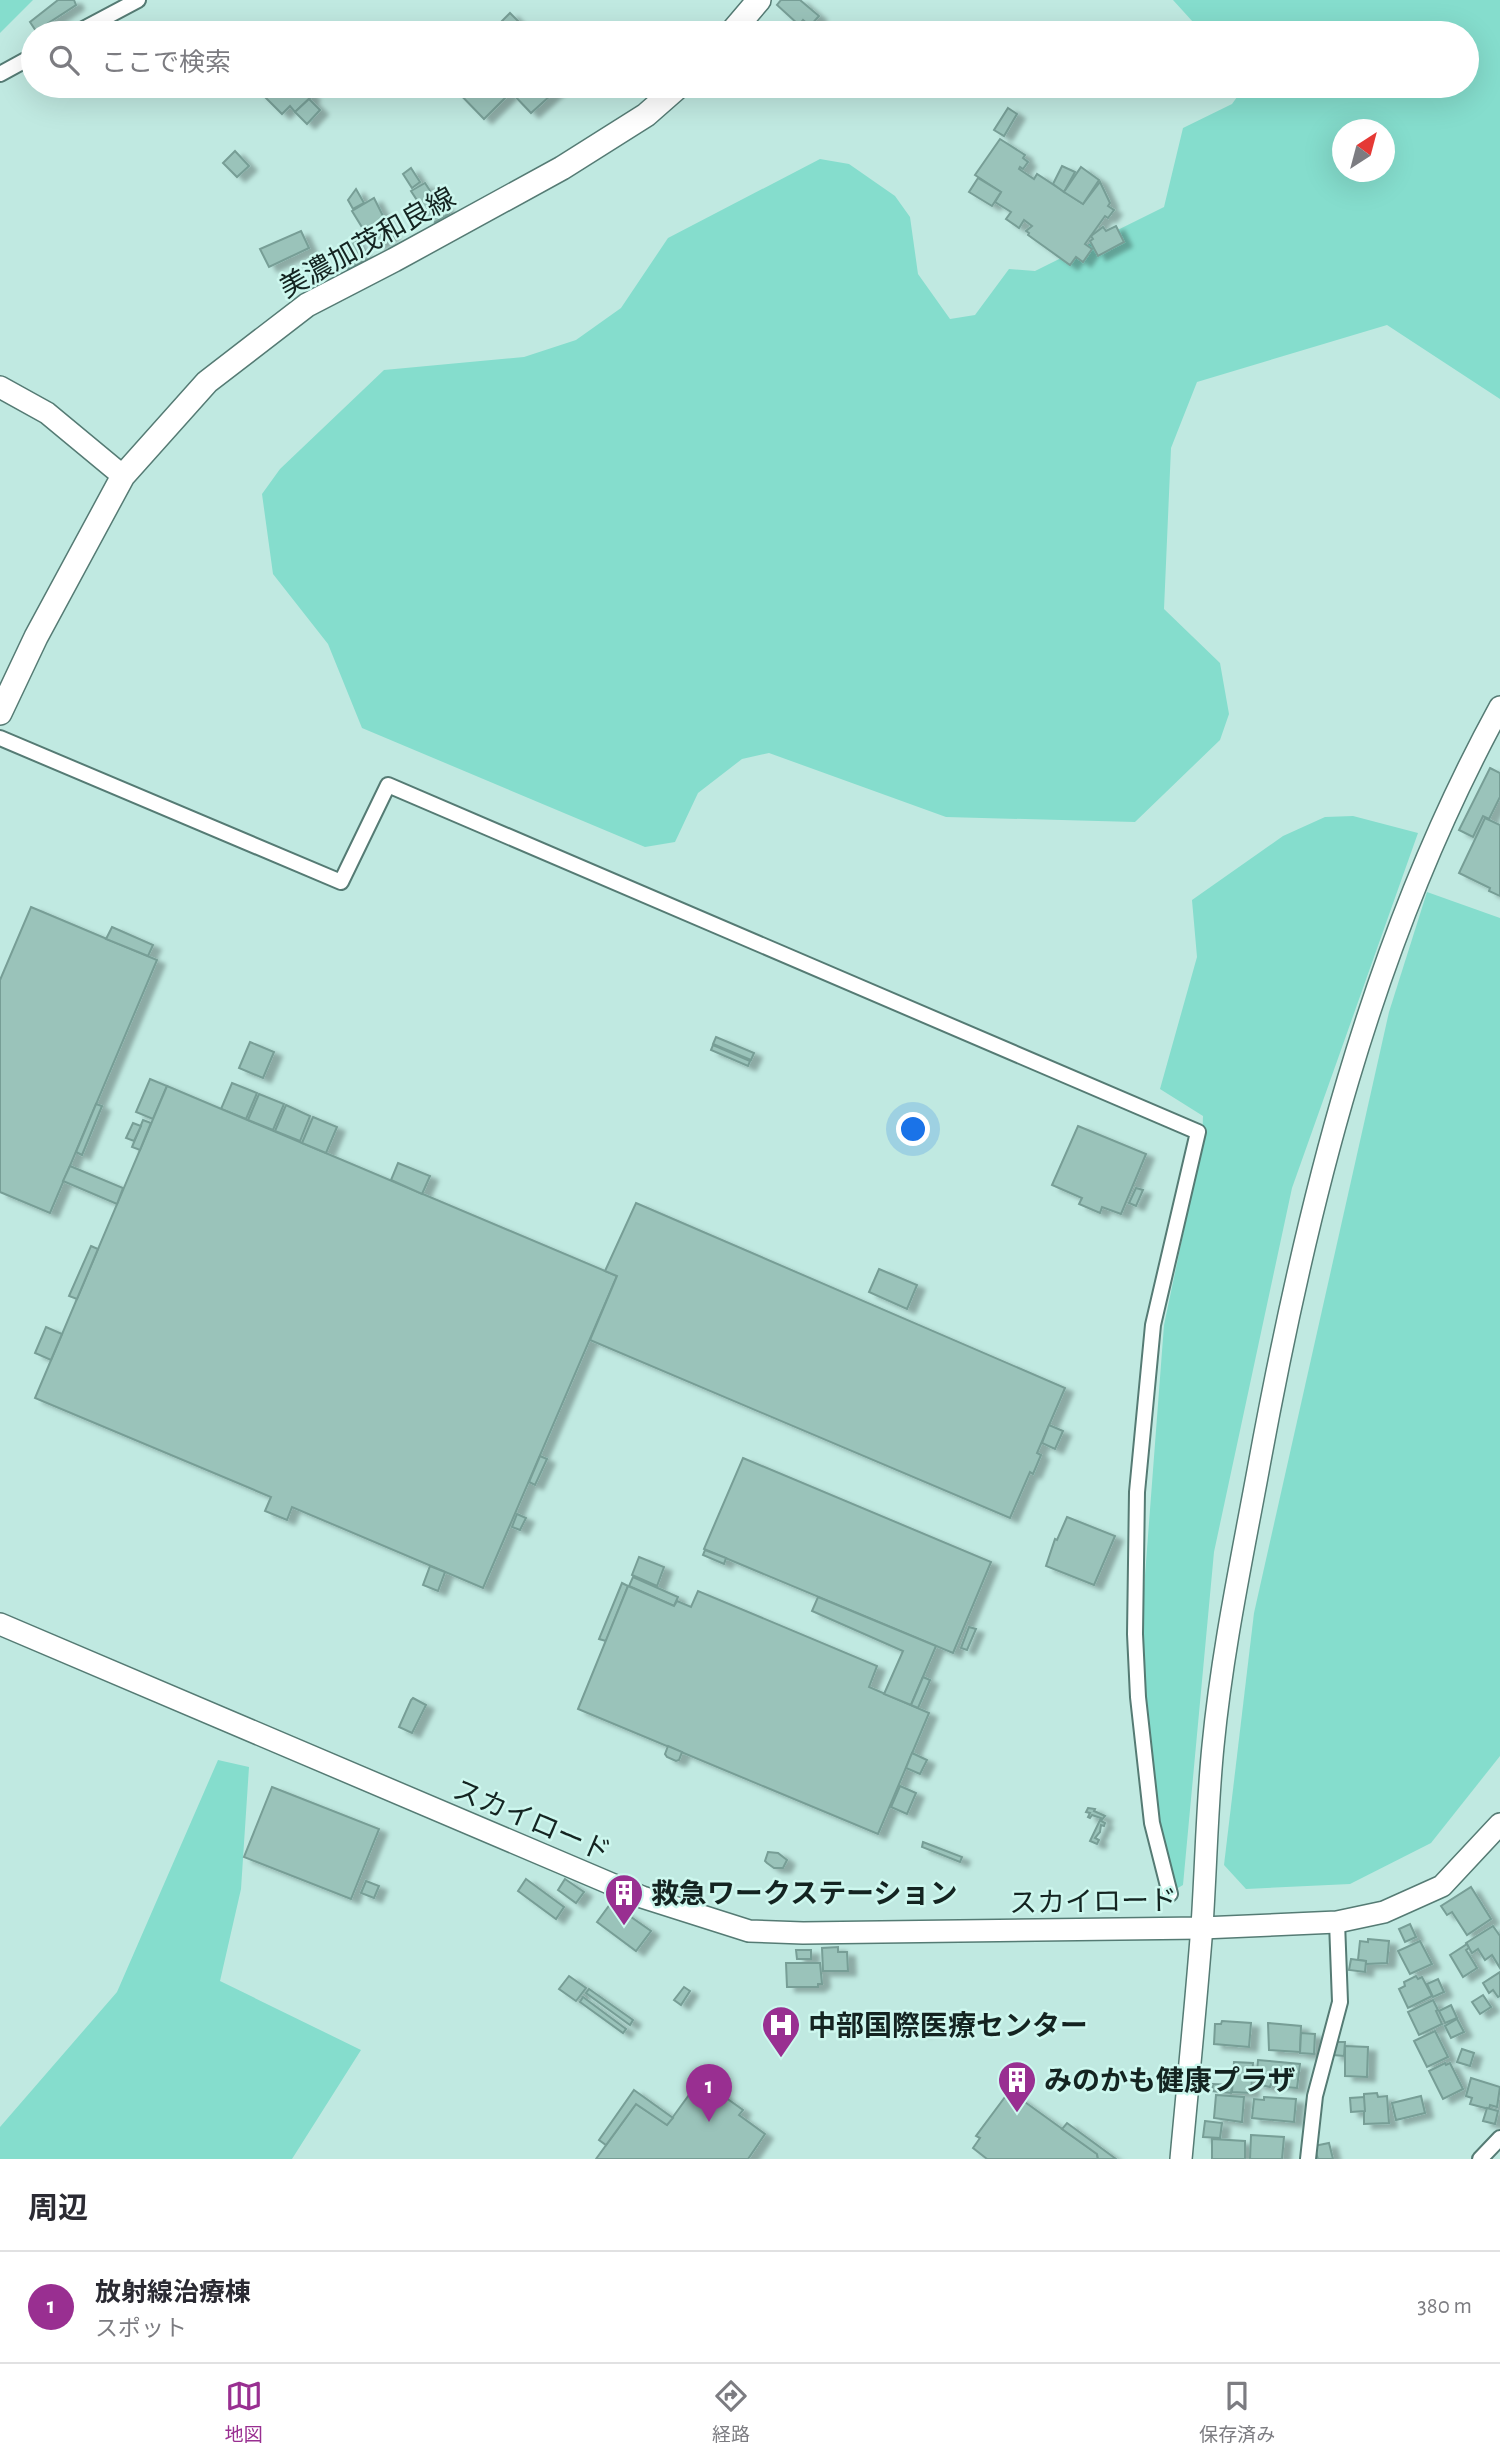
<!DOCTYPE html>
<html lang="ja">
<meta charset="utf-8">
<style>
:root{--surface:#fff;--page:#f7f7f7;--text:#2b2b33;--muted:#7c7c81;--line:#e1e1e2;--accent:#992f91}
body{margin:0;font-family:"Alegreya Sans","Noto Sans JP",sans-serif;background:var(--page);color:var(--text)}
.compass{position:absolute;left:1332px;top:119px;width:63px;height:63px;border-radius:50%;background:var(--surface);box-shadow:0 7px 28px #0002;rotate:36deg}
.you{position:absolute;left:914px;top:1130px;width:24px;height:24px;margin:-18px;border:5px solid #fff;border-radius:50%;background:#1a73e8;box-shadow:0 0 0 10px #1a73e833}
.badge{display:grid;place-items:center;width:46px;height:46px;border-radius:50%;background:var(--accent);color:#fff;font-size:23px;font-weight:700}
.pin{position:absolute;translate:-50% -58px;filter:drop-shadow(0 2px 4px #0008)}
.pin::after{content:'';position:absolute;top:37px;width:24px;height:21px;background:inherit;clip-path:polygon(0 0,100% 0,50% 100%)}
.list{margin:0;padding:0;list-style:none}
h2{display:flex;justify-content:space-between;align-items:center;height:91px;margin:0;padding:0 28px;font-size:30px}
h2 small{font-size:23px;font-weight:400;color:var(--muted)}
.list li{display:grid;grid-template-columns:46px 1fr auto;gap:21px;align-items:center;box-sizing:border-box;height:112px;padding:0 28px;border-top:2px solid var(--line)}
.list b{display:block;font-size:26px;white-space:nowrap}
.list p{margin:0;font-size:23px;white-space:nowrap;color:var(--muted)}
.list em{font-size:23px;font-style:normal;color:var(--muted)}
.icon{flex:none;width:38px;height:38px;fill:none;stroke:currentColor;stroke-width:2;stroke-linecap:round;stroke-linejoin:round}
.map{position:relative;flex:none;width:1500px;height:2159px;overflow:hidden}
.search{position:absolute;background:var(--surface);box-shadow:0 7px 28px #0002;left:21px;right:21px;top:21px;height:77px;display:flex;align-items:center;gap:18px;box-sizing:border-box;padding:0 24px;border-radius:38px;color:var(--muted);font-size:26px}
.sheet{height:203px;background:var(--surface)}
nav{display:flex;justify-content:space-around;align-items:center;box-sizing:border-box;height:98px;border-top:2px solid var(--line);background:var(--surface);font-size:19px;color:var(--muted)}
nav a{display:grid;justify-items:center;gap:4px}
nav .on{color:var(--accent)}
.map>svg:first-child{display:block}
</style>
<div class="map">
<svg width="1500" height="2159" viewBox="0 0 1500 2159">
<defs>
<filter id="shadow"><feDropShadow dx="8" dy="4.5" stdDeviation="2" flood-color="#0004"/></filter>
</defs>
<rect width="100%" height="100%" fill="#c0e9e1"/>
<g fill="#85ddcd" fill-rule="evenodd">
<polygon points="0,0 33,0 0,33"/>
<path d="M1173,0H1500V399L1387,325L1197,382L1171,448L1164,609L1220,663L1229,714L1220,740L1135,822L946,817L769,753L742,759L698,793L675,842L645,847L362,728L328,644L273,574L262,494L280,469L384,370L524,357L576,340L621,308L668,238L820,159L849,164L895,196L910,217L918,274L950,319L975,315L1009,269L1035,271L1164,207L1183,128L1232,104L1245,86H1467V33H1203ZM1342,130H1384V172H1342Z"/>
<polygon points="1353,816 1418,833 1292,1188 1214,1552 1183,1885 1164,1896 1149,1765 1142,1615 1164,1325 1202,1144 1203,1116 1160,1089 1197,957 1192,900 1283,836 1325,817"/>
<polygon points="1427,892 1500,918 1500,1756 1431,1843 1350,1884 1246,1889 1224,1865 1254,1613 1389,1012"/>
<polygon points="218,1760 249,1767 241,1889 220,1981 361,2050 292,2159 0,2159 0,2127 117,1992"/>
</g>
<g fill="#9ac3ba" stroke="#779e96" stroke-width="2" filter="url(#shadow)">
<polygon points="58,0 74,0 76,5 36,31 30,22"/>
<polygon points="781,0 800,0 819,16 810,26 803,20 799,25 777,5"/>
<polygon points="510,13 530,33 490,33"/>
<polygon points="261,86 296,86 299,89 302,86 312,96 295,112 290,106 282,114 257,89"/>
<polygon points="452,86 561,86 531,113 511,92 484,119"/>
<polygon points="309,99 320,110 307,124 295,112"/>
<polygon points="1008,108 1017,114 1004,136 994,130"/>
<polygon points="1000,139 1025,155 1023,158 1028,162 1023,169 1020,167 1019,169 1034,179 1037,174 1083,204 1100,182 1110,203 1108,206 1114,210 1108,218 1105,216 1085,244 1092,249 1083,262 1076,257 1070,265 1028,235 1029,233 1026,231 1032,226 1024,220 1019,228 1006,219 1011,212 995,202 1001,192 975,175"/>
<polygon points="235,151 249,166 237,177 223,163"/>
<polygon points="1062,166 1075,172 1064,192 1053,184"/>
<polygon points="1081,167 1099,180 1083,204 1064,192"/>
<polygon points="411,168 420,182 412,188 403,174"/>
<polygon points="978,178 1001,192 992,206 969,192"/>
<polygon points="425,183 438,203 424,211 411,191"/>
<polygon points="356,189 364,203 353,209 348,200"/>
<polygon points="374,198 392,234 377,245 368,230 365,232 352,211"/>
<polygon points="442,203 449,214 435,222 424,214"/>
<polygon points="1116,226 1124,242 1098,256 1090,241 1093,239 1091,236 1103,227 1106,231"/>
<polygon points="301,231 309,248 269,267 260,249"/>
<polygon points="355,239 366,260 348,269 346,266 343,268 335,250"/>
<polygon points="1490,768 1500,773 1500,797 1489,819 1483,816 1473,837 1459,830"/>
<polygon points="1485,818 1500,825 1500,896 1489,891 1490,888 1459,873"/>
<polygon points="31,907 157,960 50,1213 0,1192 0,980"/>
<polygon points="112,927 153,945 148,956 106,939"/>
<polygon points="716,1037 754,1053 751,1060 713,1044"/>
<polygon points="250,1042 274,1052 263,1078 239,1068"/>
<polygon points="713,1045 750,1061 748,1066 711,1050"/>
<polygon points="150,1079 167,1086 153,1119 136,1112"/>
<polygon points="232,1083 257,1093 246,1119 221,1109"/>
<polygon points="167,1086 617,1276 483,1588 292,1507 287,1520 265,1511 271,1497 35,1398"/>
<polygon points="259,1094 284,1104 273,1130 248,1120"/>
<polygon points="96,1104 102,1106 82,1155 76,1152"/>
<polygon points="286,1105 310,1116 300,1141 275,1131"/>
<polygon points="313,1117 337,1127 326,1153 302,1143"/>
<polygon points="143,1120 151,1123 140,1150 132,1147"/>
<polygon points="133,1123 141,1126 134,1141 126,1138"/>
<polygon points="1078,1126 1146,1154 1121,1214 1102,1207 1100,1213 1079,1204 1082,1198 1052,1185"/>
<polygon points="398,1163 430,1176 422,1194 391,1180"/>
<polygon points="70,1166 123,1188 117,1204 63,1181"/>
<polygon points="1136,1188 1143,1190 1136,1206 1129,1203"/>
<polygon points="636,1203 1065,1388 1037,1453 1041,1455 1033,1474 1030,1472 1010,1518 590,1340 617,1276 605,1271"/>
<polygon points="91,1246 98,1249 77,1299 69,1296"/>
<polygon points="879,1269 917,1285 907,1309 869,1292"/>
<polygon points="46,1327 62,1334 51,1360 35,1353"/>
<polygon points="1049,1425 1063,1431 1055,1449 1042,1443"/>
<polygon points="540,1456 547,1459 535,1485 529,1482"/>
<polygon points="743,1458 991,1562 953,1653 704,1549"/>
<polygon points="517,1514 526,1518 520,1530 512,1527"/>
<polygon points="1067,1517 1115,1536 1094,1585 1046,1566 1055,1539 1057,1540"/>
<polygon points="705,1550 726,1558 724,1564 703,1555"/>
<polygon points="639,1557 664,1567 657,1586 632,1575"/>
<polygon points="430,1566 445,1572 438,1591 423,1585"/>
<polygon points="633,1577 678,1597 674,1606 629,1586"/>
<polygon points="622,1583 628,1586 606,1641 599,1639"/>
<polygon points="628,1586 674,1606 677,1601 691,1607 698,1591 877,1666 869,1687 929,1713 878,1834 578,1709"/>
<polygon points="818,1597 936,1646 911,1705 884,1694 903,1651 812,1611"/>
<polygon points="969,1627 976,1629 967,1650 961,1648"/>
<polygon points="923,1677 930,1680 918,1708 911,1705"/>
<polygon points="413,1698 426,1705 412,1733 399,1727 411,1700"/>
<polygon points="668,1746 682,1752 679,1760 676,1761 667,1757 665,1754"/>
<polygon points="912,1753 927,1760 920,1774 906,1768"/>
<polygon points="900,1786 916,1793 907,1814 891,1807"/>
<polygon points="272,1787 379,1829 351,1899 244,1857"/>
<polygon points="1088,1808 1095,1809 1094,1811 1105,1816 1101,1821 1105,1823 1104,1826 1101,1825 1100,1832 1095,1838 1099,1840 1097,1844 1090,1841 1101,1818 1092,1815 1090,1818 1088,1817 1090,1813 1086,1812"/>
<polygon points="923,1842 962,1857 960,1862 922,1847"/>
<polygon points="768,1852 778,1853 787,1860 783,1868 774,1868 767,1863 765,1861"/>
<polygon points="526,1879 564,1907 556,1919 518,1891"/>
<polygon points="565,1879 584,1892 576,1903 558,1890"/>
<polygon points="366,1881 379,1886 374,1898 361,1893"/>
<polygon points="1471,1887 1491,1919 1467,1935 1452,1912 1447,1915 1441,1906"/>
<polygon points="611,1903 651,1931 636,1951 597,1922"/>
<polygon points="1410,1924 1416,1937 1405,1942 1399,1929"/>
<polygon points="1493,1926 1500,1936 1500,1968 1492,1955 1485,1960 1478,1949 1472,1953 1466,1943"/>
<polygon points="1368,1939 1389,1941 1387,1963 1366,1964 1366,1961 1358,1960 1360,1941 1368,1942"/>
<polygon points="1420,1941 1432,1964 1410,1974 1398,1951"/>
<polygon points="1467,1944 1469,1948 1466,1950 1477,1968 1463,1977 1450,1955"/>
<polygon points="838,1947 838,1952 847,1952 848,1971 823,1971 822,1948"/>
<polygon points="796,1950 811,1950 811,1959 797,1959"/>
<polygon points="1351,1959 1366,1961 1365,1972 1349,1970"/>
<polygon points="786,1963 820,1963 822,1984 818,1984 818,1987 787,1987"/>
<polygon points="1500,1972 1500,1996 1498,1997 1493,1990 1489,1993 1483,1983"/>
<polygon points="569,1976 586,1988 576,2001 559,1989"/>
<polygon points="1416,1976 1418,1979 1422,1977 1432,1996 1408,2008 1399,1989 1405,1986 1404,1982"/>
<polygon points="1438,1979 1444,1992 1433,1997 1427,1984"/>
<polygon points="684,1987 690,1991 681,2005 674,2000"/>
<polygon points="589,1989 633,2020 630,2025 586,1993"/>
<polygon points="1483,1995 1491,2007 1480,2014 1472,2002"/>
<polygon points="583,1997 626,2029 623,2033 580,2002"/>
<polygon points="1433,2000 1438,2010 1436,2011 1442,2024 1419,2035 1408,2012"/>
<polygon points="1451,2005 1457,2018 1445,2023 1439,2011"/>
<polygon points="907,2014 925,2028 922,2032 903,2018"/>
<polygon points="1457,2019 1464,2032 1451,2038 1445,2026"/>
<polygon points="1222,2021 1251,2023 1249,2047 1214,2044 1215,2024 1221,2024"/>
<polygon points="1268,2023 1301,2026 1300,2052 1269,2050"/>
<polygon points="1435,2031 1448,2057 1427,2067 1414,2041"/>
<polygon points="1301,2033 1315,2034 1314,2054 1300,2053"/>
<polygon points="1335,2042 1345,2042 1344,2056 1333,2055"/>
<polygon points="1345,2046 1368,2047 1367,2077 1345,2076"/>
<polygon points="1462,2049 1474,2053 1470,2066 1457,2062"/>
<polygon points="1258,2060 1300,2064 1297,2088 1285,2087 1285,2085 1271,2084 1270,2087 1256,2084"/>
<polygon points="1234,2062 1253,2063 1251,2093 1232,2092"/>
<polygon points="1445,2063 1446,2065 1450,2063 1463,2089 1443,2099 1429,2071"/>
<polygon points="1471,2078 1500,2087 1497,2107 1490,2105 1489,2109 1470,2104 1472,2098 1466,2096"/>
<polygon points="697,2084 712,2095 715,2090 743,2110 739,2115 765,2134 748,2159 596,2159 636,2104 667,2125"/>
<polygon points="1213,2084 1232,2085 1231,2093 1212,2091"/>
<polygon points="634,2090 673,2118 667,2125 636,2104 606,2145 599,2140"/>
<polygon points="1011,2092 1097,2154 1098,2159 987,2159 973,2148 980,2138 976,2136 1005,2097 1007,2098"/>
<polygon points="1377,2093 1378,2097 1387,2096 1389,2123 1364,2124 1364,2094"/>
<polygon points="1216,2095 1244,2097 1242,2122 1214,2118"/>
<polygon points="1421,2096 1425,2113 1396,2120 1392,2103"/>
<polygon points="1264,2097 1296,2099 1294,2122 1252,2118 1254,2099 1264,2100"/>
<polygon points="1364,2097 1365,2111 1351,2112 1350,2098"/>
<polygon points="1487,2108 1498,2111 1495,2124 1483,2121"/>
<polygon points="1205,2121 1222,2123 1220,2138 1203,2137"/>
<polygon points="1067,2123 1116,2159 1098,2159 1097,2154 1062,2129"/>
<polygon points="1251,2135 1284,2137 1282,2159 1250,2159"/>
<polygon points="1212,2139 1245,2141 1245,2159 1212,2159"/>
<polygon points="1329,2143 1333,2159 1318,2159 1314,2146"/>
</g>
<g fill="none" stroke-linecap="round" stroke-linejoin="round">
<defs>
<g id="street">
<polyline points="76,33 138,0"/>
<polyline points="0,74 33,56"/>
<polyline points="0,738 341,882 388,785 1198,1132 1153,1325 1137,1492 1135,1634 1138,1697 1152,1823 1170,1894"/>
<polyline points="1308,2159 1315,2096 1340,2002 1337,1922"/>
<polyline points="1480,2159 1500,2138"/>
</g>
<g id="secondary">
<polyline points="0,387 47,413 123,476"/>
<polyline points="0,1624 642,1897 749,1931 803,1933 1202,1928 1337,1922 1384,1912 1442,1886 1500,1824"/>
<path d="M1181,2159C1188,2082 1196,2004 1202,1926C1206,1866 1207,1806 1213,1746C1222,1653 1241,1563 1258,1471C1306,1208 1370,944 1500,707"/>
</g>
<g id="primary">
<polyline points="731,33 759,0"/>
<polyline points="0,713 36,637 123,476 207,382 307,305 394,260 562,168 646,115 679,86"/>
</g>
</defs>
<use href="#street" stroke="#557b74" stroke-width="18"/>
<use href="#secondary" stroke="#557b74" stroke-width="24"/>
<use href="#primary" stroke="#557b74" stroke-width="26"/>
<use href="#street" stroke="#fff" stroke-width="14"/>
<use href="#secondary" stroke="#fff" stroke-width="21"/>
<use href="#primary" stroke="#fff" stroke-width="23"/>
</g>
<defs>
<symbol id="building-pin" viewBox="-11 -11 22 30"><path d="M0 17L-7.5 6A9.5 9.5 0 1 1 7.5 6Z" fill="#992f91" stroke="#cdf7ee"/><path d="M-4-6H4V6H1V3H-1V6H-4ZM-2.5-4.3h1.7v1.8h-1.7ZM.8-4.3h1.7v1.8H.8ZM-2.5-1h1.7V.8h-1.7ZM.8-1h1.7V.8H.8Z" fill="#fff"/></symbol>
<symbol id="hospital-pin" viewBox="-11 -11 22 30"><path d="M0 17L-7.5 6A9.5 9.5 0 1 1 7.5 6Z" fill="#992f91" stroke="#cdf7ee"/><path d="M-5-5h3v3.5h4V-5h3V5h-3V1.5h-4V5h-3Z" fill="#fff"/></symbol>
</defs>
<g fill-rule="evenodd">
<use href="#building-pin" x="602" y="1871" width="44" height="60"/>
<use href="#hospital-pin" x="759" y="2003" width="44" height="60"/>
<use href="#building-pin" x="995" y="2058" width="44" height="60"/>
</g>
<g text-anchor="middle" stroke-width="5" stroke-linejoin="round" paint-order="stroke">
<g font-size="28" fill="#142421" stroke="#cdf7ee">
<text transform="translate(367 242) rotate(-29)" y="10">美濃加茂和良線</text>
<text transform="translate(532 1820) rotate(23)" y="10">スカイロード</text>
<text transform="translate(1093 1901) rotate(-1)" y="10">スカイロード</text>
</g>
<g font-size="28" font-weight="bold" fill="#142421" stroke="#cdf7ee" text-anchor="start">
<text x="651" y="1903">救急ワークステーション</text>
<text x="808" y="2035">中部国際医療センター</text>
<text x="1044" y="2090">みのかも健康プラザ</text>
</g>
</g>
</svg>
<svg class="compass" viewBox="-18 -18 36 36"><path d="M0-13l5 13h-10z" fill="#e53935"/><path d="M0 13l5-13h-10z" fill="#7c7c81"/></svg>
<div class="you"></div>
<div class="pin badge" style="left:709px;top:2122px">1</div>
<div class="search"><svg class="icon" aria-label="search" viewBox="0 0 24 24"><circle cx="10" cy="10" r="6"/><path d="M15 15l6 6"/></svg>ここで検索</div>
</div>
<section class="sheet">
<h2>周辺<small></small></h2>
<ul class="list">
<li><span class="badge">1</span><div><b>放射線治療棟</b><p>スポット</p></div><em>380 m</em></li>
</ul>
</section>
<nav>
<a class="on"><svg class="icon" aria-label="map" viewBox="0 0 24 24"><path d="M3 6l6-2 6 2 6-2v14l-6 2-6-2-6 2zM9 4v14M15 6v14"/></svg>地図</a>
<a><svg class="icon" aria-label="directions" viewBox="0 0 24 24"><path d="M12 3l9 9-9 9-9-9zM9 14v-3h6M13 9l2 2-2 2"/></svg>経路</a>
<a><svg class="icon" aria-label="saved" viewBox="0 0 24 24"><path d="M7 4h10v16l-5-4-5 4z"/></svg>保存済み</a>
</nav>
